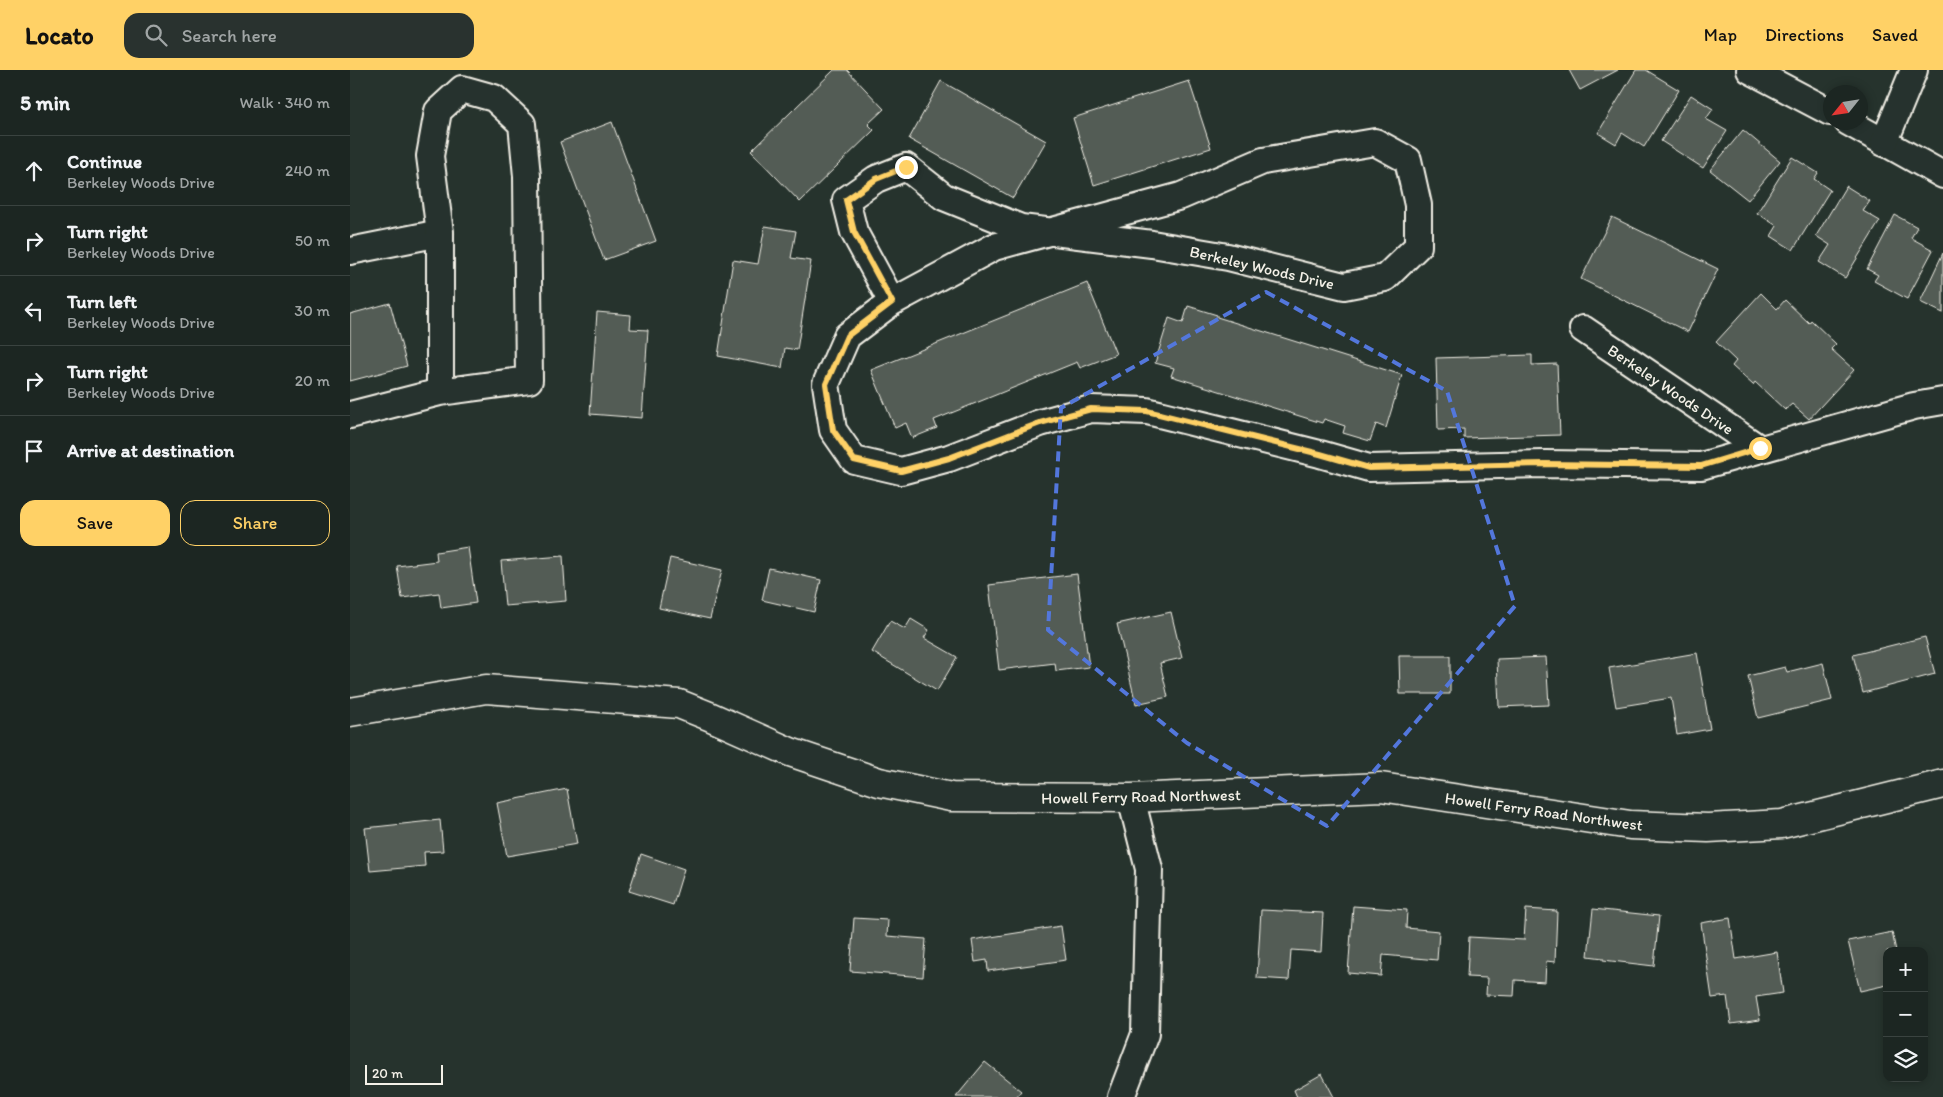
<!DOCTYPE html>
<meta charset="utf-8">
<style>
:root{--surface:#1c2622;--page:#29322f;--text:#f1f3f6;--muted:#a0a5a5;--line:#3a4340;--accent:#ffd166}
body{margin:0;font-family:Itim,sans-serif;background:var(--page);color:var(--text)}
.controls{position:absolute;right:15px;bottom:15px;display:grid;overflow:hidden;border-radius:10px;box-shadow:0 2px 8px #0003}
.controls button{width:45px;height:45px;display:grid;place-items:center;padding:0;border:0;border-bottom:1px solid var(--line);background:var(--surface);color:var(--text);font:25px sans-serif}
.compass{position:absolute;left:1473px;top:15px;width:45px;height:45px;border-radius:50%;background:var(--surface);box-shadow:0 2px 8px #0003;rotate:240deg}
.scale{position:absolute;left:15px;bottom:12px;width:78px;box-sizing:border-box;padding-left:5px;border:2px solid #f4f1e8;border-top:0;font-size:14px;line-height:18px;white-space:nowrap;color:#f4f1e8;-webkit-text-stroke:4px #26332d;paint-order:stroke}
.stop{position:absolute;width:15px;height:15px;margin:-11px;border:4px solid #ffd166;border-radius:50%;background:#fff}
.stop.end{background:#ffd166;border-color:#fff;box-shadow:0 1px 5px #0008}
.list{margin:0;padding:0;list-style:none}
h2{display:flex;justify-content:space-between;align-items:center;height:65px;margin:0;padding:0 20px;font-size:21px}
h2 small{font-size:16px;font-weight:400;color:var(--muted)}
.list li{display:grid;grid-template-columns:32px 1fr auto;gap:15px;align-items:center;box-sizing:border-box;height:70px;padding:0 20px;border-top:1px solid var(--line)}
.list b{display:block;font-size:19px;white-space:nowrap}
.list p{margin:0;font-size:16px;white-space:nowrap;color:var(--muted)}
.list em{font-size:16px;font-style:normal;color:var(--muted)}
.actions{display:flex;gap:10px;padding:15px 20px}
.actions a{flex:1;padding:11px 0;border:1px solid var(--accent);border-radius:15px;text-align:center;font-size:18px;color:var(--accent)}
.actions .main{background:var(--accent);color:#111}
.icon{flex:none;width:28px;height:28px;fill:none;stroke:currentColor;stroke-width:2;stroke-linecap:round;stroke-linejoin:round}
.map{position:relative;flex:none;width:1593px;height:1027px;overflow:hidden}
header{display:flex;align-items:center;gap:30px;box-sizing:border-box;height:70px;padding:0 25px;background:var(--accent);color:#111}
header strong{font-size:24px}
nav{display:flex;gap:28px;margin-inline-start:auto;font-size:18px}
.search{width:350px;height:45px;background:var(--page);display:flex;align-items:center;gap:12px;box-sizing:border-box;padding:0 18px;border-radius:15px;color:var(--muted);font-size:19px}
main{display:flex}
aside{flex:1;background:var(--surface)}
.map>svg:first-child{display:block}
</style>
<header>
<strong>Locato</strong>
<div class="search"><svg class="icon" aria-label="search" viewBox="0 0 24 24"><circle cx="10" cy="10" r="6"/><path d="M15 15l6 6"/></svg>Search here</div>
<nav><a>Map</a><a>Directions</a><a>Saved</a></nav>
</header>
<main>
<aside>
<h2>5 min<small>Walk · 340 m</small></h2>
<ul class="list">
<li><svg class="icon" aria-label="ahead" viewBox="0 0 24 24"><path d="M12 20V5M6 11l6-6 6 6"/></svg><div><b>Continue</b><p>Berkeley Woods Drive</p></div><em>240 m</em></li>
<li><svg class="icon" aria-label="right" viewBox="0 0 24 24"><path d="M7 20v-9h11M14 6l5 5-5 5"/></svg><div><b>Turn right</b><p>Berkeley Woods Drive</p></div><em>50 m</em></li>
<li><svg class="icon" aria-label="left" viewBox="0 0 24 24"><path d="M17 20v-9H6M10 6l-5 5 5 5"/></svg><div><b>Turn left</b><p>Berkeley Woods Drive</p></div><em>30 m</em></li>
<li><svg class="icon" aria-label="right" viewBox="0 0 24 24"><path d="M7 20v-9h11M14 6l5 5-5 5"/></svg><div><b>Turn right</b><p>Berkeley Woods Drive</p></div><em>20 m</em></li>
<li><svg class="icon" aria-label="arrive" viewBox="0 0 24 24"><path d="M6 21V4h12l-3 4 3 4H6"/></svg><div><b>Arrive at destination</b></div></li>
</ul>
<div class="actions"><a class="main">Save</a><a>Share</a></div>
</aside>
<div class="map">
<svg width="1593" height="1027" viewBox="0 0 1593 1027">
<rect width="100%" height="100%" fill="#26332d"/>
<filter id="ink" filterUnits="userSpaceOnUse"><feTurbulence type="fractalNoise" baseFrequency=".02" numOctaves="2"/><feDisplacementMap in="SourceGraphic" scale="10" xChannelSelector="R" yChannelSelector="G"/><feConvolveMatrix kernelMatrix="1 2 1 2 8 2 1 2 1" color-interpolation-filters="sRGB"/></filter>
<g filter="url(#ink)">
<g fill="#525c55" stroke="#f4f1e8">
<polygon points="484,0 497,0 534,39 518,54 524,60 450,132 401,81"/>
<polygon points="1219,0 1268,0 1230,20"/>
<polygon points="1286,0 1296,0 1329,20 1294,77 1272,63 1266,74 1248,63"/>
<polygon points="591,11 696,71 663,128 559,69"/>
<polygon points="839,11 861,78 744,115 723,48"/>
<polygon points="1341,25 1363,39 1356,49 1377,61 1353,98 1311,71"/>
<polygon points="262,52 306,171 254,190 210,72"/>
<polygon points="1393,60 1430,91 1398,130 1360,100"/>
<polygon points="1442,87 1468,103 1464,109 1480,120 1443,180 1421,166 1427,156 1407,143"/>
<polygon points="1496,116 1520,131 1513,141 1530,151 1495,208 1469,192 1480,175 1466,166"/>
<polygon points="1545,145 1567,157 1561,168 1583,180 1557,229 1524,211 1528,205 1517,199"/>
<polygon points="1262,147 1368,199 1338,262 1231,209"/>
<polygon points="415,156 446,161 441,188 461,191 447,280 435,278 432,298 368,286 383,190 408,194"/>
<polygon points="1593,183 1593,243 1570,232"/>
<polygon points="737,213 766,284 730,298 727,292 584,350 587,358 562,368 556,353 545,358 521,300"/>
<polygon points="1411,223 1427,239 1435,230 1459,253 1461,250 1486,274 1481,279 1504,300 1459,349 1442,334 1435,340 1405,312 1403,315 1382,296 1386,291 1366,272"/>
<polygon points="40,233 57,296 0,311 0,244"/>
<polygon points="838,236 867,245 867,247 1052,305 1036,358 1026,354 1020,371 993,363 995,356 974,349 972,353 821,306 824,298 805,293 819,248 833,253"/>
<polygon points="247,242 281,245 280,259 298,260 292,348 240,344"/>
<polygon points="1182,285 1182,295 1207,294 1210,365 1114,368 1114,359 1088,360 1086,288"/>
<polygon points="118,477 126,533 91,538 89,523 52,528 47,496 87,491 86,482"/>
<polygon points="213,486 216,531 155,536 151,491"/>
<polygon points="320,488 372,500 360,549 309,538"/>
<polygon points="419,498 471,510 464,542 412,530"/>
<polygon points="727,504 739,597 706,601 705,593 649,600 639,515"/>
<polygon points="821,542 832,588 810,593 818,627 786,634 767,554"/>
<polygon points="561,549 579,560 574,568 607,587 587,621 522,582 540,551 555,559"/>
<polygon points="1575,567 1585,604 1513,623 1503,585"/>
<polygon points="1347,583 1360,659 1327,665 1321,628 1266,637 1259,598"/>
<polygon points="1049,586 1100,586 1100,624 1050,624"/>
<polygon points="1196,587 1199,635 1149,637 1147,589"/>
<polygon points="1473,593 1482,630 1408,648 1398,606 1435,597 1437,602"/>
<polygon points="217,719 227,774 157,786 147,733"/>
<polygon points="90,750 93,781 74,782 75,796 20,801 15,758"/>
<polygon points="291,784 334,799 323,835 279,821"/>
<polygon points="1003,836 1057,840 1056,858 1089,861 1087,890 1033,885 1031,906 998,903"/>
<polygon points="1176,839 1207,841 1205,892 1196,891 1195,912 1165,910 1164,926 1136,925 1137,908 1117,907 1119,867 1174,870"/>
<polygon points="1243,839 1309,846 1304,896 1253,890 1253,888 1238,886"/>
<polygon points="911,840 973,843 971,882 941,880 939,910 907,908"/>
<polygon points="504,848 538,850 537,866 576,869 573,907 500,901"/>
<polygon points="1380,848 1386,889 1427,882 1433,923 1406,927 1410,950 1381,954 1377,926 1362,928 1351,853"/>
<polygon points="711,856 716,890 638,901 637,890 625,892 622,870"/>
<polygon points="1542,862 1546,881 1537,881 1537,915 1510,921 1498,871"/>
<polygon points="635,992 671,1021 666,1027 606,1027"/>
<polygon points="972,1004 984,1027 947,1027 944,1020"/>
</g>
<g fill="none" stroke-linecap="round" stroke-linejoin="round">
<defs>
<g id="street">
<polyline points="1400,0 1480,42"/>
<polyline points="1498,52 1593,105"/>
<polyline points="1534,73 1564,0"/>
<polyline points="0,181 90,163"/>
<polyline points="542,232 504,162 496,130 526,109 556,97 594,127 671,158 802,174 878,187 994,216 1035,208 1068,176 1068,135 1058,90 1025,72 913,91 831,126 644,177 542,232 497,266 476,314 483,360 504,390 551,401 599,388 690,353 741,339 797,341 970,384 1019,398 1195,394 1351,396 1564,336 1593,331"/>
<polyline points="1233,259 1410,379"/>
<polyline points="0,345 90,322 179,310 177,106 172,54 144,28 112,19 88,41 80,86 90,163 90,322"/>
<polyline points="771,1027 795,964 799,799 781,728"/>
</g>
<polyline id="secondary" points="0,642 136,619 329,634 359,646 440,682 529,712 601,727 781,728 1031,717 1280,755 1358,758 1432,754 1593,714"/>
</defs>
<use href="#street" stroke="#f4f1e8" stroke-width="30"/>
<use href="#secondary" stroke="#f4f1e8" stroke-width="31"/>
<use href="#street" stroke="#26332d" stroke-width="26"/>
<use href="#secondary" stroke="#26332d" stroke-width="28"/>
</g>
</g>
<g fill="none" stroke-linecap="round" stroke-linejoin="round" filter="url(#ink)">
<polyline stroke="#ffd166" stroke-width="6" points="556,97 526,109 496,130 504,162 542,232 497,266 476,314 483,360 504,390 551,401 599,388 690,353 741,339 797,341 970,384 1019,398 1195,394 1351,396 1410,378"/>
</g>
<path fill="none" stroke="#5377dc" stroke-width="4" stroke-dasharray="10 6" stroke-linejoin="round" d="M916,222L1097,321L1165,536L977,756L837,673L698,560L711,338Z"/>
<g text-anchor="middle" stroke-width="4" stroke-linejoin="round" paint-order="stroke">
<g font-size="16" fill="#f4f1e8" stroke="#26332d">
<text transform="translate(912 197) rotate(13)" y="6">Berkeley Woods Drive</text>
<text transform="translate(1321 319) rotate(34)" y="6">Berkeley Woods Drive</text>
<text transform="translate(791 726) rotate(-1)" y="6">Howell Ferry Road Northwest</text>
<text transform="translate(1194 741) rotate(8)" y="6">Howell Ferry Road Northwest</text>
</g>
</g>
</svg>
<div class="controls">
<button>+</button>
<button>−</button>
<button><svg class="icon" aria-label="layers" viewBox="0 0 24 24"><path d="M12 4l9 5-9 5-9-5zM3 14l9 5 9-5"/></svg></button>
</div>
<svg class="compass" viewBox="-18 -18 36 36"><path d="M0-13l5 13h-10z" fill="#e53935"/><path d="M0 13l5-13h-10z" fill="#a0a5a5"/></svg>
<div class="scale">20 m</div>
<div class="stop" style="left:1410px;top:378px"></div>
<div class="stop end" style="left:556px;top:97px"></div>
</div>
</main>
